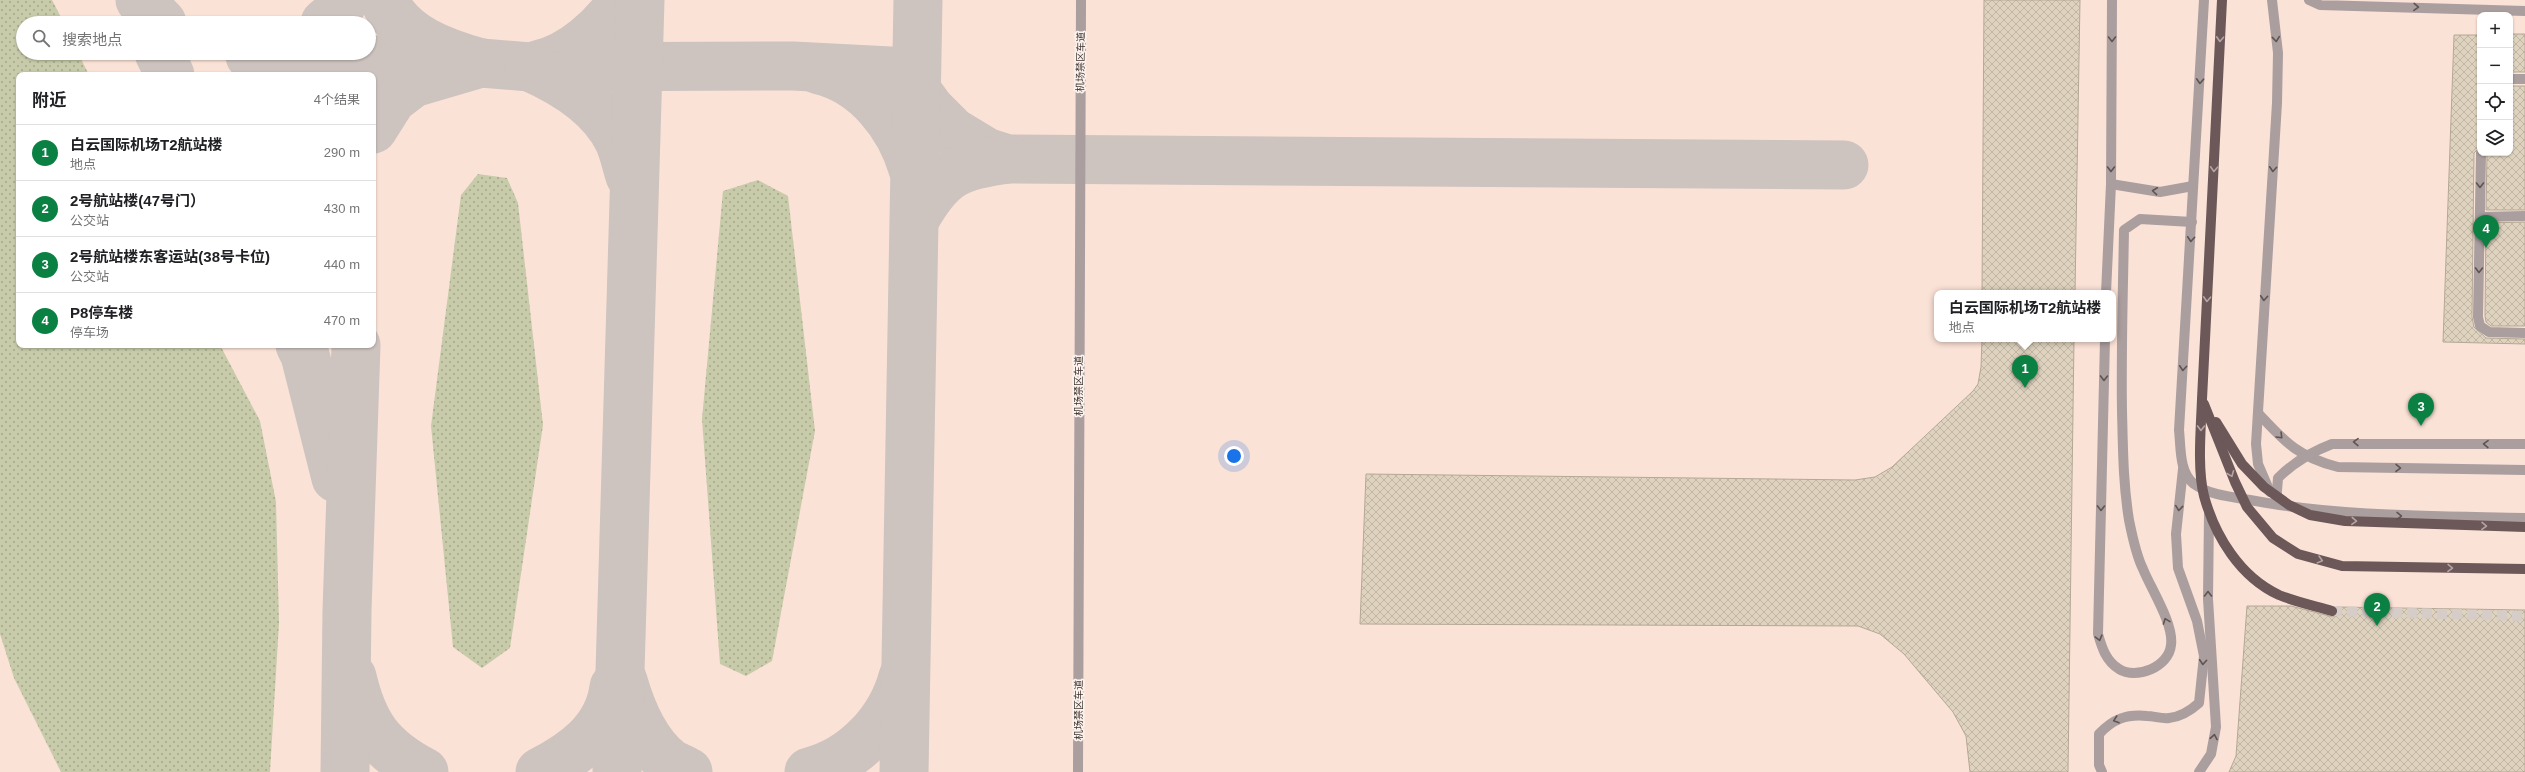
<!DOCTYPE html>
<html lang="zh">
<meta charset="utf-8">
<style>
:root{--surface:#fff;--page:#f2f2f2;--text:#202124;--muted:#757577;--line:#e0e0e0;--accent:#0b8043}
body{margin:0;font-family:Helvetica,"Noto Sans SC",sans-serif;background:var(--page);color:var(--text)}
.controls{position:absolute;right:12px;top:12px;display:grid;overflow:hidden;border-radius:8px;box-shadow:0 1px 3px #0004}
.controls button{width:36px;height:36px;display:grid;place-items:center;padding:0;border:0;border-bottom:1px solid var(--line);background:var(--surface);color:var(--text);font:20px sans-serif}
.you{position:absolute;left:1234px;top:456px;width:14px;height:14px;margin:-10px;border:3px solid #fff;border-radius:50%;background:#1a73e8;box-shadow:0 0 0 6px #1a73e833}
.badge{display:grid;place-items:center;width:26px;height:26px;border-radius:50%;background:var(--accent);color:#fff;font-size:13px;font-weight:700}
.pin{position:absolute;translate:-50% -33px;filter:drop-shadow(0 1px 2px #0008)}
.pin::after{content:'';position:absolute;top:21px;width:14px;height:12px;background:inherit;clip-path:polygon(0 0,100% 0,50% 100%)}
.popup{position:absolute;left:1934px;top:290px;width:182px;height:52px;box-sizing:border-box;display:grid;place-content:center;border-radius:8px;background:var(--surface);filter:drop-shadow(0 1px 3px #0005);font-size:13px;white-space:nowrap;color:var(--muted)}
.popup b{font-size:15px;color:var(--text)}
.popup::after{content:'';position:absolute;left:50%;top:100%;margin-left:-8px;border:8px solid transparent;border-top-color:var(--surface)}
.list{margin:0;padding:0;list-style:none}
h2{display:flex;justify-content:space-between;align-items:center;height:52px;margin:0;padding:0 16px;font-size:17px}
h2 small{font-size:13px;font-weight:400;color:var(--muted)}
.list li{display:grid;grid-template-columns:26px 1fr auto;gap:12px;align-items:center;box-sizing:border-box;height:56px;padding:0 16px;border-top:1px solid var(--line)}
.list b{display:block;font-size:15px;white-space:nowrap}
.list p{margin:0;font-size:13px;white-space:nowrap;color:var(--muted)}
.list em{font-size:13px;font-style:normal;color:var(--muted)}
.icon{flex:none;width:22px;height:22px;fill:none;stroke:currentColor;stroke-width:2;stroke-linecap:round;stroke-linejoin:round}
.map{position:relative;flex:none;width:2525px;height:772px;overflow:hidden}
.search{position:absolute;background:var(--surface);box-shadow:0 1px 3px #0004;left:16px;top:16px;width:360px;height:44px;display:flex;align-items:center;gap:10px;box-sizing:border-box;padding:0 14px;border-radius:22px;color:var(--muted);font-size:15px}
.panel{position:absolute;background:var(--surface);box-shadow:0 1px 3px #0004;left:16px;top:72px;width:360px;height:276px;border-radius:8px}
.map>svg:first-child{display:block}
</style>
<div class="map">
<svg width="2525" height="772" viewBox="0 0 2525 772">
<defs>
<pattern id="grass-dots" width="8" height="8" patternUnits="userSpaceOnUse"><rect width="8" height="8" fill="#c7cba9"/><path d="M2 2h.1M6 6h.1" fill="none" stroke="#a3a68a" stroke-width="1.8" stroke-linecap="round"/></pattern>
<pattern id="building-cross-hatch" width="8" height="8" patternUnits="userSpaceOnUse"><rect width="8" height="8" fill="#dfd3bf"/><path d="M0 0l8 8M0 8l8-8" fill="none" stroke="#c0b6a4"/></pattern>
</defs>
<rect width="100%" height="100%" fill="#fcf2ee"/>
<path fill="#fbe2d6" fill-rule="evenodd" d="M0,0H2525V772H0ZM2480,15H2510V153H2480ZM23,23H369V53H23ZM19,75H373V345H19ZM1937,293H2113V339H1937Z"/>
<g fill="url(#grass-dots)">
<polygon points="0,0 52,0 64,23 23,23 23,53 78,53 89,75 19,75 19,345 220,345 260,421 276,502 279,623 270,772 61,772 14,678 0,634"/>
<polygon points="478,174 507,178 518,203 543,425 510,648 482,668 453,647 431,426 461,195"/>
<polygon points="758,180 788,196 815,431 772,661 746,676 720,664 702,419 723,191"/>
</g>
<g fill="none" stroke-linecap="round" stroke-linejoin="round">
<g stroke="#cdc3bf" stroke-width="49">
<polyline points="140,0 162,23"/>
<polyline points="325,23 338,12 344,0"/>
<polyline points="159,53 170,75"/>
<polyline points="250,56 481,63 530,67 793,66 890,71 908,79 930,109 953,132 986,152 1008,159 1844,165"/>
<path d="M537,65C572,58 604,28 623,0"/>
<path d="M530,67C564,82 602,105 619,141C624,152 626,164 630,176"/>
<path d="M819,70C866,81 900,124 913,169"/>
<path d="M373,129L392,99L413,83L481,63C444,53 401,38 384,0"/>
<path d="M915,219C941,173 956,166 1008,159"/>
<polyline points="300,345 305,355 336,478"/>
<path d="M352,677C363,725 380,749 424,772"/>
<path d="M623,681C631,709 645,743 669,762C674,766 682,768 688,772"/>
<polyline points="345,772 347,611 356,345"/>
<path d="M540,772C575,754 609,730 614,687"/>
<polyline points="617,772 640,0"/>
<path d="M809,772C854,761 891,722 903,677"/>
<polyline points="904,772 918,0"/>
</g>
</g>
<g fill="url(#building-cross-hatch)" stroke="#b4a895">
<polygon points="1984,0 2080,0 2075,293 1982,293"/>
<rect x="2510" y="34" width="15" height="38"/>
<polygon points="2454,35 2480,35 2480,147 2474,153 2472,317 2474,327 2486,338 2525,339 2525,344 2443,342"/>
<polygon points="2510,86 2525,86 2525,210 2486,210 2487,153 2510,153"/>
<polygon points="2525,222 2525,326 2491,326 2486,322 2485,316 2486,223"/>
<polygon points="1982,339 2074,339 2068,772 1970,772 1966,736 1953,712 1904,654 1880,634 1858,626 1360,624 1366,474 1855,480 1875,477 1892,467 1973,391 1978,384 1981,367"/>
<polygon points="2247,606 2291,606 2333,617 2338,613 2337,607 2525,610 2525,772 2229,772 2236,756"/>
</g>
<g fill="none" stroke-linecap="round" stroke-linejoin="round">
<polyline stroke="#d6ccc8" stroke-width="10" stroke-dasharray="10 5" stroke-linecap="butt" points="2332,611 2525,616"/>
<g stroke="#aa9e9f" stroke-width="10">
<path d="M2204,0L2179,430C2181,448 2179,472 2194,484C2209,495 2232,497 2250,500C2340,517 2433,516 2525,518"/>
<polyline points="2309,0 2320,5 2525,11"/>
<polyline points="2510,79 2525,79"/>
<polyline points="2481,153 2478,317 2480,326 2489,332 2525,333"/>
<polyline points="2111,184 2160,192 2193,186"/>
<polyline points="2480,217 2525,216"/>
<polyline points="2106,293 2111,184 2112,0"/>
<path d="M2105,339L2098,634C2102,648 2106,661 2119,669C2136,680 2169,667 2171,645C2174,624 2151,589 2143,569C2136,555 2132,535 2129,520C2123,483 2123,448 2122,411C2121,351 2123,290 2124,230L2140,219L2192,222"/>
<path d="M2258,413C2285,442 2298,457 2338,467L2525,470"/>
<polyline points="2270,492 2258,464 2256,444 2277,103 2278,53 2272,0"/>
<path d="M2276,503L2278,478C2294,462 2311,452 2332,444H2525"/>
<polyline points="1078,772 1081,0"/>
<path d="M2102,772L2099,765V734C2113,719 2126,714 2147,716C2154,716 2162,719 2169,718C2181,717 2190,711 2199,703L2204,656L2197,621L2178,568L2176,534L2183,469"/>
<polyline points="2199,772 2211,754 2216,727 2208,599 2209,513"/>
</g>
<g stroke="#6c5859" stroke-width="10">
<path d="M2222,0L2202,399C2201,427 2197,469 2204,496C2215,536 2240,577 2279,595C2296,602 2315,606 2332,611"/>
<polyline points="2204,404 2235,482 2247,507 2273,538 2298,554 2342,566 2525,569"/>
<polyline points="2216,422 2242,464 2264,487 2289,505 2310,515 2345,521 2525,527"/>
</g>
</g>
<defs><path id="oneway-chevron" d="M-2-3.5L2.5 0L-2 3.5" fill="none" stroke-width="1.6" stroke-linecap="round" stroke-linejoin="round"/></defs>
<g stroke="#5e5451">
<use href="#oneway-chevron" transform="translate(2416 7) rotate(2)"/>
<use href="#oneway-chevron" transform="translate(2112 39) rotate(90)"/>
<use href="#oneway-chevron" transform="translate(2276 39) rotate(84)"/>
<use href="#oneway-chevron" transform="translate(2200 81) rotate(93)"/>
<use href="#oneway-chevron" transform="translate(2111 169) rotate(90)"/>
<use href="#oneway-chevron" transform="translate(2273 169) rotate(94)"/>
<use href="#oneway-chevron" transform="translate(2480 185) rotate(90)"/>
<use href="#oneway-chevron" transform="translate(2155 191) rotate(-174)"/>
<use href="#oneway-chevron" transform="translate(2191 239) rotate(94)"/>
<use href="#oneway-chevron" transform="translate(2479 270) rotate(91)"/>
<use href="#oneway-chevron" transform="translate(2264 298) rotate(94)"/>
<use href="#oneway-chevron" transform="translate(2183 368) rotate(94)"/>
<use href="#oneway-chevron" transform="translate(2104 378) rotate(91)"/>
<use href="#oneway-chevron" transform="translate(2280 436) rotate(45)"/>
<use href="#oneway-chevron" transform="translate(2356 442) rotate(-179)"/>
<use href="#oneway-chevron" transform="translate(2486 444) rotate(-179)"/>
<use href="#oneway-chevron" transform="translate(2398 468) rotate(1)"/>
<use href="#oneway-chevron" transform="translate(2101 508) rotate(91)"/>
<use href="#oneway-chevron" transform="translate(2179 508) rotate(96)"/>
<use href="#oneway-chevron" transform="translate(2399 516) rotate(1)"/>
<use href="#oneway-chevron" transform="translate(2208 594) rotate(-90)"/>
<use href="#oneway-chevron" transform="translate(2166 621) rotate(-110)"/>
<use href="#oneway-chevron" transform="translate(2099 638) rotate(75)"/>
<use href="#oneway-chevron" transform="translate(2203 662) rotate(94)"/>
<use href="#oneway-chevron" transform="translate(2116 720) rotate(161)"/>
<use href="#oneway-chevron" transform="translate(2214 737) rotate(-80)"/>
</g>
<g stroke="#b4a5a4">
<use href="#oneway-chevron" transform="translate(2220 39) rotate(93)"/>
<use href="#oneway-chevron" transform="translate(2214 169) rotate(93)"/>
<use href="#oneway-chevron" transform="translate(2207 299) rotate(93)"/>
<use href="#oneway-chevron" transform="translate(2201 428) rotate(91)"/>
<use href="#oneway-chevron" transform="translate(2231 474) rotate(68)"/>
<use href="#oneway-chevron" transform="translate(2354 521) rotate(3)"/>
<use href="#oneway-chevron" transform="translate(2484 526) rotate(1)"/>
<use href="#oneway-chevron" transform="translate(2320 560) rotate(15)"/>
<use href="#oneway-chevron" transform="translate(2450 568) rotate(1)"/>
</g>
<g text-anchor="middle" stroke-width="3.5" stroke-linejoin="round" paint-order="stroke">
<g font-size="10" fill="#3e3530" stroke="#fcf2ee">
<text transform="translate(1080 62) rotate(-89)" y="4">机场禁区车道</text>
<text transform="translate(1078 386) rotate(-90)" y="4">机场禁区车道</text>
<text transform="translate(1078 710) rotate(-90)" y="4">机场禁区车道</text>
</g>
</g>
</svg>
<div class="controls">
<button>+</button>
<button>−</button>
<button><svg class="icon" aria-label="locate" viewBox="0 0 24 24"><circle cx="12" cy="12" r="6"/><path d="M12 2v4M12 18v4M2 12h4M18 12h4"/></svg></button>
<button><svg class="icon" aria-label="layers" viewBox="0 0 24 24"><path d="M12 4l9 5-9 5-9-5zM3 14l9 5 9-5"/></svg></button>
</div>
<div class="you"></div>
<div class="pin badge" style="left:2025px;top:388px">1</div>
<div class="popup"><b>白云国际机场T2航站楼</b>地点</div>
<div class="pin badge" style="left:2377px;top:626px">2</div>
<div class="pin badge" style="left:2421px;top:426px">3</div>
<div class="pin badge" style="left:2486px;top:248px">4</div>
<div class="search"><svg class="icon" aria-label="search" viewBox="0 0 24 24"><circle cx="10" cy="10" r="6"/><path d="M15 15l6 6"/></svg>搜索地点</div>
<section class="panel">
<h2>附近<small>4个结果</small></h2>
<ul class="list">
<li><span class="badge">1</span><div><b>白云国际机场T2航站楼</b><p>地点</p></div><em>290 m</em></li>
<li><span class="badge">2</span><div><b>2号航站楼(47号门）</b><p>公交站</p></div><em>430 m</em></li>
<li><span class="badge">3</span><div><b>2号航站楼东客运站(38号卡位)</b><p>公交站</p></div><em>440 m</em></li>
<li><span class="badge">4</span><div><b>P8停车楼</b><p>停车场</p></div><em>470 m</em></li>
</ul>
</section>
</div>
